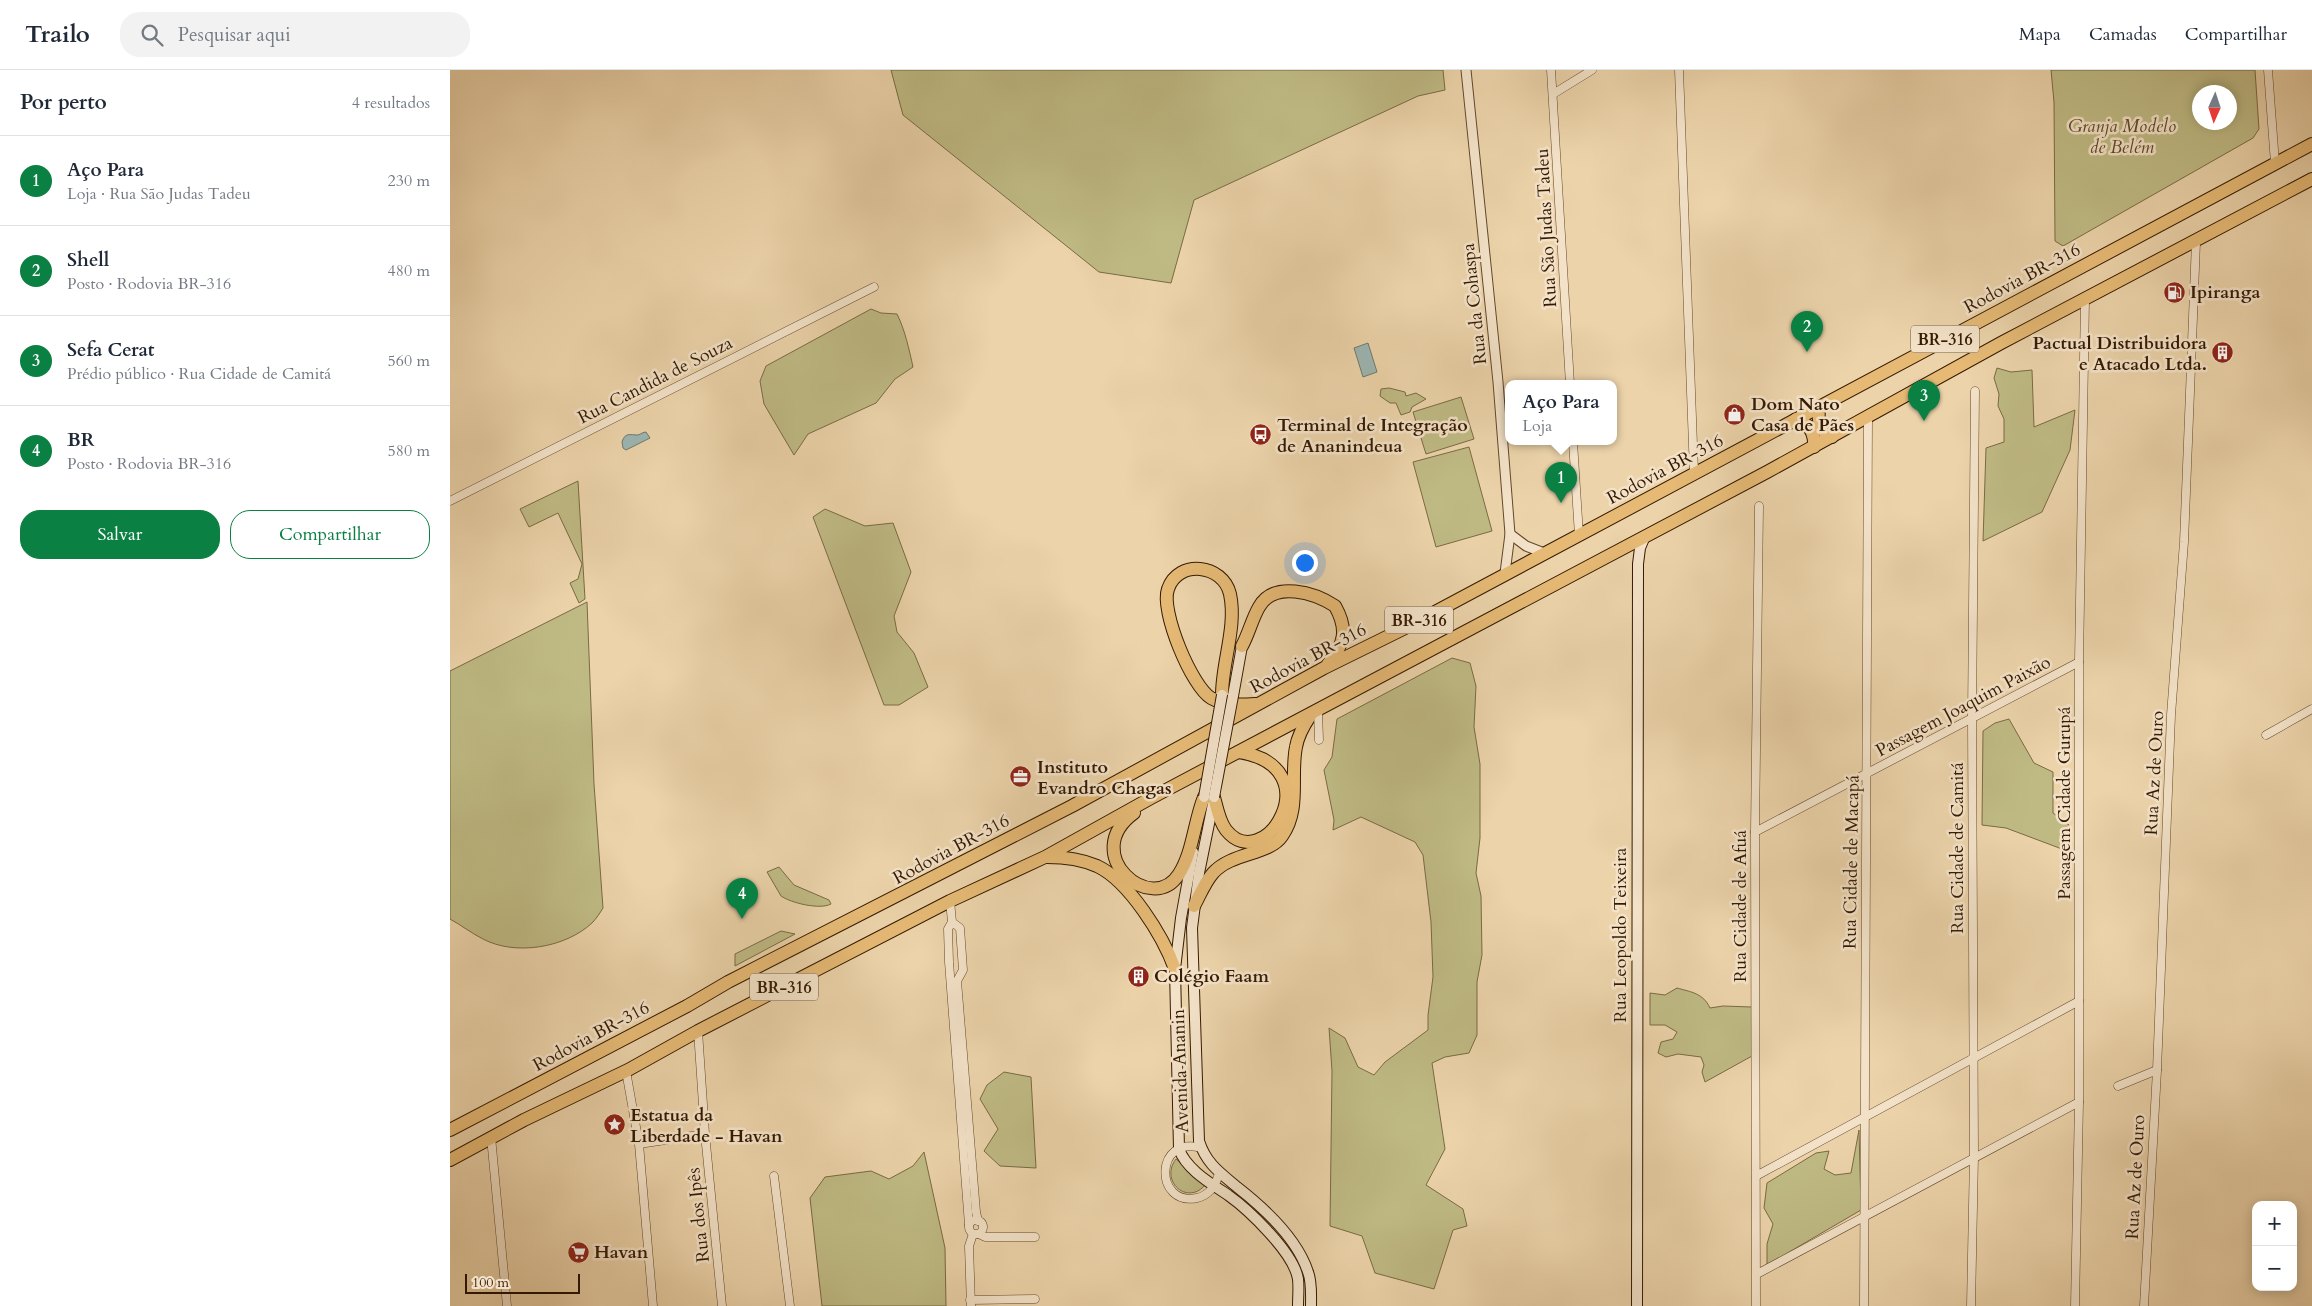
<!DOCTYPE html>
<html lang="pt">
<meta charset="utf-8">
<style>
:root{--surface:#fff;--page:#f2f2f3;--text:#1f2937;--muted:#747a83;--line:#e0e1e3;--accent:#0b8043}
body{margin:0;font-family:Cardo,serif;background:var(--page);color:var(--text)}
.controls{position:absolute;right:15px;bottom:15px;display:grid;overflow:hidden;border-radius:10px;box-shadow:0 2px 12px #0003}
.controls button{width:45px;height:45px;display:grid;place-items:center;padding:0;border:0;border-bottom:1px solid var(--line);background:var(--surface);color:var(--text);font:25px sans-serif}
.compass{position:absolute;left:1742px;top:15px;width:45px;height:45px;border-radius:50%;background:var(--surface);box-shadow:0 2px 12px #0003;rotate:183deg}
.scale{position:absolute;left:15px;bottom:12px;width:115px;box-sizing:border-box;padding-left:5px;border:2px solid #341a02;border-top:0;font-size:14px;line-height:18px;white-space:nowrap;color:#341a02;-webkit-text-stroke:4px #f3e2c8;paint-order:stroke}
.you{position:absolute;left:854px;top:492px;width:18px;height:18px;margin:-12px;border:4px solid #fff;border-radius:50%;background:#1a73e8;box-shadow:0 0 0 8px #1a73e833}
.badge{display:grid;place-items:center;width:32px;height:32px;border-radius:50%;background:var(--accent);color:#fff;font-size:16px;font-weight:700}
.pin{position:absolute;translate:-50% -41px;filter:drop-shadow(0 1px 2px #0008)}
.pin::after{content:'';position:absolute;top:26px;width:18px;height:15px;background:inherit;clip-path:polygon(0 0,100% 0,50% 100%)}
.popup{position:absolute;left:1055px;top:310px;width:112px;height:65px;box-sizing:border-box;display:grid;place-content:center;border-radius:10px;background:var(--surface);filter:drop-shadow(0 1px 4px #0005);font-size:16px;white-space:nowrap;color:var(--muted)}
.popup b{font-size:19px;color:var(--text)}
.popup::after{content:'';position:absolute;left:50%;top:100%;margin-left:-10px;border:10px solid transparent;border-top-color:var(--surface)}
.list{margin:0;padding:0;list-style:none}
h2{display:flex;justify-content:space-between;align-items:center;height:65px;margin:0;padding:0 20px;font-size:21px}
h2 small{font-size:16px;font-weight:400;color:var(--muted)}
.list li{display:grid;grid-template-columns:32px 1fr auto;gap:15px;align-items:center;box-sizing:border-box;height:90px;padding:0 20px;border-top:1px solid var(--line)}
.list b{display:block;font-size:19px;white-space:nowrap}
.list p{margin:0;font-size:16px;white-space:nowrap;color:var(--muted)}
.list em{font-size:16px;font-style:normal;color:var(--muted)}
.actions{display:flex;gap:10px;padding:15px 20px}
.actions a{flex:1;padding:11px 0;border:1px solid var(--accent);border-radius:20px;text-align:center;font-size:18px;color:var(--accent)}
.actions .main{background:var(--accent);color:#fff}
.icon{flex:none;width:28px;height:28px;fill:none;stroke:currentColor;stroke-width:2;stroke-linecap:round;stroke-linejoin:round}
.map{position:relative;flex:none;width:1862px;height:1236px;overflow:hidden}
header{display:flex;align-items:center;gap:30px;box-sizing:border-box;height:70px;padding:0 25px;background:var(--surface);border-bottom:1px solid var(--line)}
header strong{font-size:24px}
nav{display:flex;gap:28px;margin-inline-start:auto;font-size:18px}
.search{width:350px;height:45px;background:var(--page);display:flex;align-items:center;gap:12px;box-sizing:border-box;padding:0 18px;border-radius:20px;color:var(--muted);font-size:19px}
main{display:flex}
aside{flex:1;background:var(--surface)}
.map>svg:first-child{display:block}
</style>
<header>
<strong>Trailo</strong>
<div class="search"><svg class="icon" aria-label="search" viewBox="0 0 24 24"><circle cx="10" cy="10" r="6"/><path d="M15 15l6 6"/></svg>Pesquisar aqui</div>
<nav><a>Mapa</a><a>Camadas</a><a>Compartilhar</a></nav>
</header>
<main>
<aside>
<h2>Por perto<small>4 resultados</small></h2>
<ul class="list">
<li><span class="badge">1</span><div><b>Aço Para</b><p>Loja · Rua São Judas Tadeu</p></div><em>230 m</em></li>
<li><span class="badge">2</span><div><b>Shell</b><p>Posto · Rodovia BR-316</p></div><em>480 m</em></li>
<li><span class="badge">3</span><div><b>Sefa Cerat</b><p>Prédio público · Rua Cidade de Camitá</p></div><em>560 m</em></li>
<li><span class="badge">4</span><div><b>BR</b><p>Posto · Rodovia BR-316</p></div><em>580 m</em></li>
</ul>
<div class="actions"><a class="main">Salvar</a><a>Compartilhar</a></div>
</aside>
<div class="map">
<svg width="1862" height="1236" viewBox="0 0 1862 1236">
<rect width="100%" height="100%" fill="#ecd3aa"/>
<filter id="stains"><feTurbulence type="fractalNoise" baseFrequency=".004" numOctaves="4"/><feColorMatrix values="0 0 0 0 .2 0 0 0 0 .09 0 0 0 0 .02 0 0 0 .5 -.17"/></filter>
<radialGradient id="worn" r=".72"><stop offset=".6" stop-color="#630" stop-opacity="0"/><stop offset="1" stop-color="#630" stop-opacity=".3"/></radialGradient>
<g fill="#bfba84" stroke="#7a6a43" fill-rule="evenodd">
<polygon points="441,0 993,0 995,20 968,26 744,130 721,213 649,202 453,45"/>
<path d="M1601,0H1805L1809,59L1803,68L1613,176L1605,171L1604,32ZM1750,22H1780V52H1750Z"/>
<path d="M421,239L431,243L447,244C455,260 459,279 463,297L445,309L426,333L358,364L344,385L314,334L310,311L316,296Z"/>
<polygon points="1547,298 1561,302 1582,300 1584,357 1625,340 1620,380 1592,442 1533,471 1536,378 1554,372 1554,349 1548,336 1549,324 1544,308"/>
<polygon points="939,318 955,322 956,326 966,323 976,329 962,337 960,342 951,345 946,333 940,333 930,326 931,319"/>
<polygon points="1011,327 1024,369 976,384 963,342"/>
<polygon points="1019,377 1042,461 986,477 963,392"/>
<polygon points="128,411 135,529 129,533 120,513 128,509 132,494 108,443 79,457 70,439"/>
<polygon points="375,439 415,456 443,453 461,502 444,546 447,562 464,583 478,617 449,635 434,635 363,447"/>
<path d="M137,532L144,714L153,838C150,843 146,849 142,853C115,878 65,886 33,869C21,863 11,855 0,849V601Z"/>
<polygon points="1002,588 1020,593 1026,616 1024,657 1030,694 1030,768 1026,803 1031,826 1032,885 1027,912 1027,965 1019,983 995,987 982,993 995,1079 976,1115 1013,1139 1017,1156 1003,1160 984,1219 925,1203 912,1166 880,1156 882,1001 879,958 895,968 908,997 924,1005 935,992 978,960 978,945 983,907 981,852 973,785 965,772 911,747 883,760 884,750 874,700 882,687 887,649"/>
<polygon points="1559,649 1584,693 1603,702 1603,743 1619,755 1620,782 1556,758 1532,755 1533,661 1545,653"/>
<path d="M329,797L344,815L379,830L381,834C370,840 341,833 331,826L317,802Z"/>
<polygon points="331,861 345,864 285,896 285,884"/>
<path d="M1227,918C1241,922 1253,923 1260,938L1273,936L1302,937V986L1255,1012L1252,1002L1254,995L1251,987L1228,984L1216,987L1208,983L1211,972L1223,969L1227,962L1215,955H1200V923L1215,925Z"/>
<polygon points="554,1002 581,1007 586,1098 550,1096 534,1081 548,1059 530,1029 537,1015"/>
<polygon points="1409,1060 1411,1140 1317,1195 1317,1174 1323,1154 1314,1138 1317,1113 1366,1083 1379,1081 1374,1099 1385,1105 1401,1103"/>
<polygon points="474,1082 495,1178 496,1236 372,1236 360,1128 375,1107 421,1101 439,1109 463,1096"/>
<path d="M726,1089L756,1114C738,1137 709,1111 726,1089Z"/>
</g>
<g fill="#9cb6b3" stroke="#72786c">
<polygon points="918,273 927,302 913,307 904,278"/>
<path d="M196,362L200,368L176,380L173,378L172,372C175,362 180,365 188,365C191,364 193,362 196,362Z"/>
</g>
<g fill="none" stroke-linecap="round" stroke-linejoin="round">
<defs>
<g id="minor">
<polyline points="1101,0 1120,314"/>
<polyline points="1229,0 1244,402"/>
<polyline points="1818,0 1825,93"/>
<polyline points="1103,24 1142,0"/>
<polyline points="1123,372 1129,465"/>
<polyline points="0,431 424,217"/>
<polyline points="868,641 869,670"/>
<polyline points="1816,665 1862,639"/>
<polyline points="1305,762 1629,592"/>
<polyline points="500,831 502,852 498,859 499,892 519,1155"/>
<polyline points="502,852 510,858 513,900 507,911 526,1142 528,1151"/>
<polyline points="248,961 255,1064 272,1236"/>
<polyline points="176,1001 189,1074 203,1236"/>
<polyline points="1668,1016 1707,1000"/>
<polyline points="41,1067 57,1236"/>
<polyline points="189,1074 255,1064"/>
<path d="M752,1078C704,1064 704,1137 747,1128C760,1125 766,1115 769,1103"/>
<polyline points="324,1106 340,1236"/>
<polyline points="1306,1106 1629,931"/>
<circle cx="526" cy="1157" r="7"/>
<polyline points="529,1164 535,1167 585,1167"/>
<polyline points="1307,1204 1629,1032"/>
<polyline points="520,1230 585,1229"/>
<polyline points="521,1236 519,1176 523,1164"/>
<polyline points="1306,1236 1305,762 1309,436"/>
<polyline points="1414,1236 1418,347"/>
<polyline points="1521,1236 1524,1086 1522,647 1525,321"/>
<polyline points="1625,1236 1629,1032 1629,592 1635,229"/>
<polyline points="1694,1236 1707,1000 1721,645 1734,472 1746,172"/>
</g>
<g id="tertiary">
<polyline points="1016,0 1048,312 1060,464 1055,503"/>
<polyline points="1060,464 1076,476 1094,483"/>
</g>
<g id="secondary">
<polyline points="783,626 792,576"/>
<path d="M764,729L749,803L742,858L749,1071C756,1093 769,1102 787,1117C814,1138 847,1168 858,1202C862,1212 861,1225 861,1236"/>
<path d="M743,782L731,848L725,899L729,1079C736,1099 760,1113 778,1125C799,1140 844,1183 848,1209C849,1218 848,1227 848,1236"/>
<polyline points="1187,1236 1188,494 1190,478 1195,466"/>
</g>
<g id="trunk">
<path d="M1369,337C1368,350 1368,361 1382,367"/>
<path d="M1346,349C1359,353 1365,363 1364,377"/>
<path d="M792,576C799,563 802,549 809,537C824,510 865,523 885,536C898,559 895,574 878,594"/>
<path d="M772,625C772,592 787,557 780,524C773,494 728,489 718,519C710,541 742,617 761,628C775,636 790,635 805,634"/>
<path d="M764,727C767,738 769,751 776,760C814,808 883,697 789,682"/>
<path d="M684,743C628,784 702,847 729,804C743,782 744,752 754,727"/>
<path d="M597,787C614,787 631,789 647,796C679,811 713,866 725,899"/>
<path d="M744,836C750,825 755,812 763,803C782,782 819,785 832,766C851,739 840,707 846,677C848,665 854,655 860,646"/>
<polyline points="0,1060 237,936 278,912 622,736 874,598 957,557 1862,74"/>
<polyline points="0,1090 74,1050 178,1000 248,961 500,831 595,787 701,728 1317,402 1551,273 1862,109"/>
</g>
</defs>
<use href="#minor" stroke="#62482c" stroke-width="9"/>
<use href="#tertiary" stroke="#62482c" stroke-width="11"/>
<use href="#secondary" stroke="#341a02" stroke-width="12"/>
<use href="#trunk" stroke="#341a02" stroke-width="14"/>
<use href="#minor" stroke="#f3e2c8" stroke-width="8"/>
<use href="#tertiary" stroke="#f3e2c8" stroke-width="9"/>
<use href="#secondary" stroke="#f3e2c8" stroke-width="10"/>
<use href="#trunk" stroke="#e6ba75" stroke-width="12"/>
<defs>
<g id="secondary-bridge">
<polyline points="754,727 772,625"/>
<polyline points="764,727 783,626"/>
</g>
</defs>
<use href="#secondary-bridge" stroke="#341a02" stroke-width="12" stroke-linecap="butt"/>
<use href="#secondary-bridge" stroke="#f3e2c8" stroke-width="10"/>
</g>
<defs>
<symbol id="fuel-disc" viewBox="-11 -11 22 22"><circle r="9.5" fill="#8f2418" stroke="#f3e2c8"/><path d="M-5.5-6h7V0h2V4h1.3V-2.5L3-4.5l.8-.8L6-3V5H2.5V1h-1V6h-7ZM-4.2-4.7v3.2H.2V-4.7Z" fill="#fff"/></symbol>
<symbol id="building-disc" viewBox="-11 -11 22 22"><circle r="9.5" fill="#8f2418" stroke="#f3e2c8"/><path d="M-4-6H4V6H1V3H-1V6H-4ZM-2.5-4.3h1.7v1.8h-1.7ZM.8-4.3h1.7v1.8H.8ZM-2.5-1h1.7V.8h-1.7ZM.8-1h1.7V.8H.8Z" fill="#fff"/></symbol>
<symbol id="shop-disc" viewBox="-11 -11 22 22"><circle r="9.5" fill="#8f2418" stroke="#f3e2c8"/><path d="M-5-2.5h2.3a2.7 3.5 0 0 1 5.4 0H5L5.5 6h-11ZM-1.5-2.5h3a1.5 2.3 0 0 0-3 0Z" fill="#fff"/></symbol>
<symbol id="bus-disc" viewBox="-11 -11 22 22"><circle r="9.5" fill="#8f2418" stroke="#f3e2c8"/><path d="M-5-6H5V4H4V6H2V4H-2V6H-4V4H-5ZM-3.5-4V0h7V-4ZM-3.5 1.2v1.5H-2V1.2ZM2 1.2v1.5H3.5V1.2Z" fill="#fff"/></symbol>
<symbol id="office-disc" viewBox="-11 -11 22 22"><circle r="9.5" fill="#8f2418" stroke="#f3e2c8"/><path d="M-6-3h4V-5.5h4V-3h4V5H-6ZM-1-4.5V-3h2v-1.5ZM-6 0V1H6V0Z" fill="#fff"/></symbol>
<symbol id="sight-disc" viewBox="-11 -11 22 22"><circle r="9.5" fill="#8f2418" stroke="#f3e2c8"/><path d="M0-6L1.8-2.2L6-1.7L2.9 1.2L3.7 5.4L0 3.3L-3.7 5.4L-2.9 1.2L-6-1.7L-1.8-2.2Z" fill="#fff"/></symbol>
<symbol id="supermarket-disc" viewBox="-11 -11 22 22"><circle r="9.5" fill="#8f2418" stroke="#f3e2c8"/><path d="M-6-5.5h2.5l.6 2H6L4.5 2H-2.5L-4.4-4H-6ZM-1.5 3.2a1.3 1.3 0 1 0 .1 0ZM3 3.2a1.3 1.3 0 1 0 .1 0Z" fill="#fff"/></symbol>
</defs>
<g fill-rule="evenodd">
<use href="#fuel-disc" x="1712" y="210" width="25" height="25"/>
<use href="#building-disc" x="1760" y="270" width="25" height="25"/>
<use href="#shop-disc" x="1272" y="332" width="25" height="25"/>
<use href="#bus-disc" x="798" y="352" width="25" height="25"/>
<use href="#office-disc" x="558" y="694" width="25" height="25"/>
<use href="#building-disc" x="676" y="894" width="25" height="25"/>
<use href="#sight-disc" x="152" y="1042" width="25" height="25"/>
<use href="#supermarket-disc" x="116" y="1170" width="25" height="25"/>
</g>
<g text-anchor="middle" stroke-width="5" stroke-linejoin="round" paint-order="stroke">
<g fill="#f3e2c8" stroke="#6d563d" stroke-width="1">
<rect x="1461" y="255.5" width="68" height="27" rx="4"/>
<rect x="935" y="536.5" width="68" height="27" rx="4"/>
<rect x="300" y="903.5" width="68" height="27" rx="4"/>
</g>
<g font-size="16" font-weight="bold" fill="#341a02">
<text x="1495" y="275">BR-316</text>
<text x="969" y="556">BR-316</text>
<text x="334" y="923">BR-316</text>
</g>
<g font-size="18" font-style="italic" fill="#5e4a29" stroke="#f3e2c8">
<text x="1672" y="62">Granja Modelo<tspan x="1672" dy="21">de Belém</tspan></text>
</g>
<g font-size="18" fill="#341a02" stroke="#f3e2c8">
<text transform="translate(1096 158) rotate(-93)" y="6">Rua São Judas Tadeu</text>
<text transform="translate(1572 208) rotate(-28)" y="6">Rodovia BR-316</text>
<text transform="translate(1024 234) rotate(-96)" y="6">Rua da Cohaspa</text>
<text transform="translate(205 310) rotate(-27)" y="6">Rua Candida de Souza</text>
<text transform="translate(1215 399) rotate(-28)" y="6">Rodovia BR-316</text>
<text transform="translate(858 588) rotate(-28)" y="6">Rodovia BR-316</text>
<text transform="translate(1513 636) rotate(-28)" y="6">Passagem Joaquim Paixão</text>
<text transform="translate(1704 703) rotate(-87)" y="6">Rua Az de Ouro</text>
<text transform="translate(1614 733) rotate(-90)" y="6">Passagem Cidade Gurupá</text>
<text transform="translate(1507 778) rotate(-90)" y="6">Rua Cidade de Camitá</text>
<text transform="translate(501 779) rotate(-28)" y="6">Rodovia BR-316</text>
<text transform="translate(1401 792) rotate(-89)" y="6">Rua Cidade de Macapá</text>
<text transform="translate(1290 836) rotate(-90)" y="6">Rua Cidade de Afuá</text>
<text transform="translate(1170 865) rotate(-90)" y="6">Rua Leopoldo Teixeira</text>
<text transform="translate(141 966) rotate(-28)" y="6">Rodovia BR-316</text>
<text transform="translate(730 1001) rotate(-92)" y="6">Avenida Ananin</text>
<text transform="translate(1685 1107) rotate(-87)" y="6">Rua Az de Ouro</text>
<text transform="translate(248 1145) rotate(-96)" y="6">Rua dos Ipês</text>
</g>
<g font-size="18" font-weight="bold" fill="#341a02" stroke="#f3e2c8" text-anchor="start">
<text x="1740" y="228">Ipiranga</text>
<text x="1757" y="279" text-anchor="end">Pactual Distribuidora<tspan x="1757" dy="21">e Atacado Ltda.</tspan></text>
<text x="1301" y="340">Dom Nato<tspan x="1301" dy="21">Casa de Pães</tspan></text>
<text x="827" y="361">Terminal de Integração<tspan x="827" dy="21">de Ananindeua</tspan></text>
<text x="587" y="703">Instituto<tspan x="587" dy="21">Evandro Chagas</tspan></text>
<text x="704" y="912">Colégio Faam</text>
<text x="180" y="1051">Estatua da<tspan x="180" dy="21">Liberdade - Havan</tspan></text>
<text x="144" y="1188">Havan</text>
</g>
</g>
<rect width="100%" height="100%" filter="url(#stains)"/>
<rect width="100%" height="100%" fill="url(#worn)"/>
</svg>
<div class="controls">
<button>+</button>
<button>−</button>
</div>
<svg class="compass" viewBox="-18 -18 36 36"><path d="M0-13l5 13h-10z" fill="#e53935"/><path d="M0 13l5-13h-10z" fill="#747a83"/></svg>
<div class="scale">100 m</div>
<div class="you"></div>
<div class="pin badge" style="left:1111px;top:433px">1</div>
<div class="popup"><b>Aço Para</b>Loja</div>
<div class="pin badge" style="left:1357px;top:282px">2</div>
<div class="pin badge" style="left:1474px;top:351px">3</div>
<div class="pin badge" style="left:292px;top:849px">4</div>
</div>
</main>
